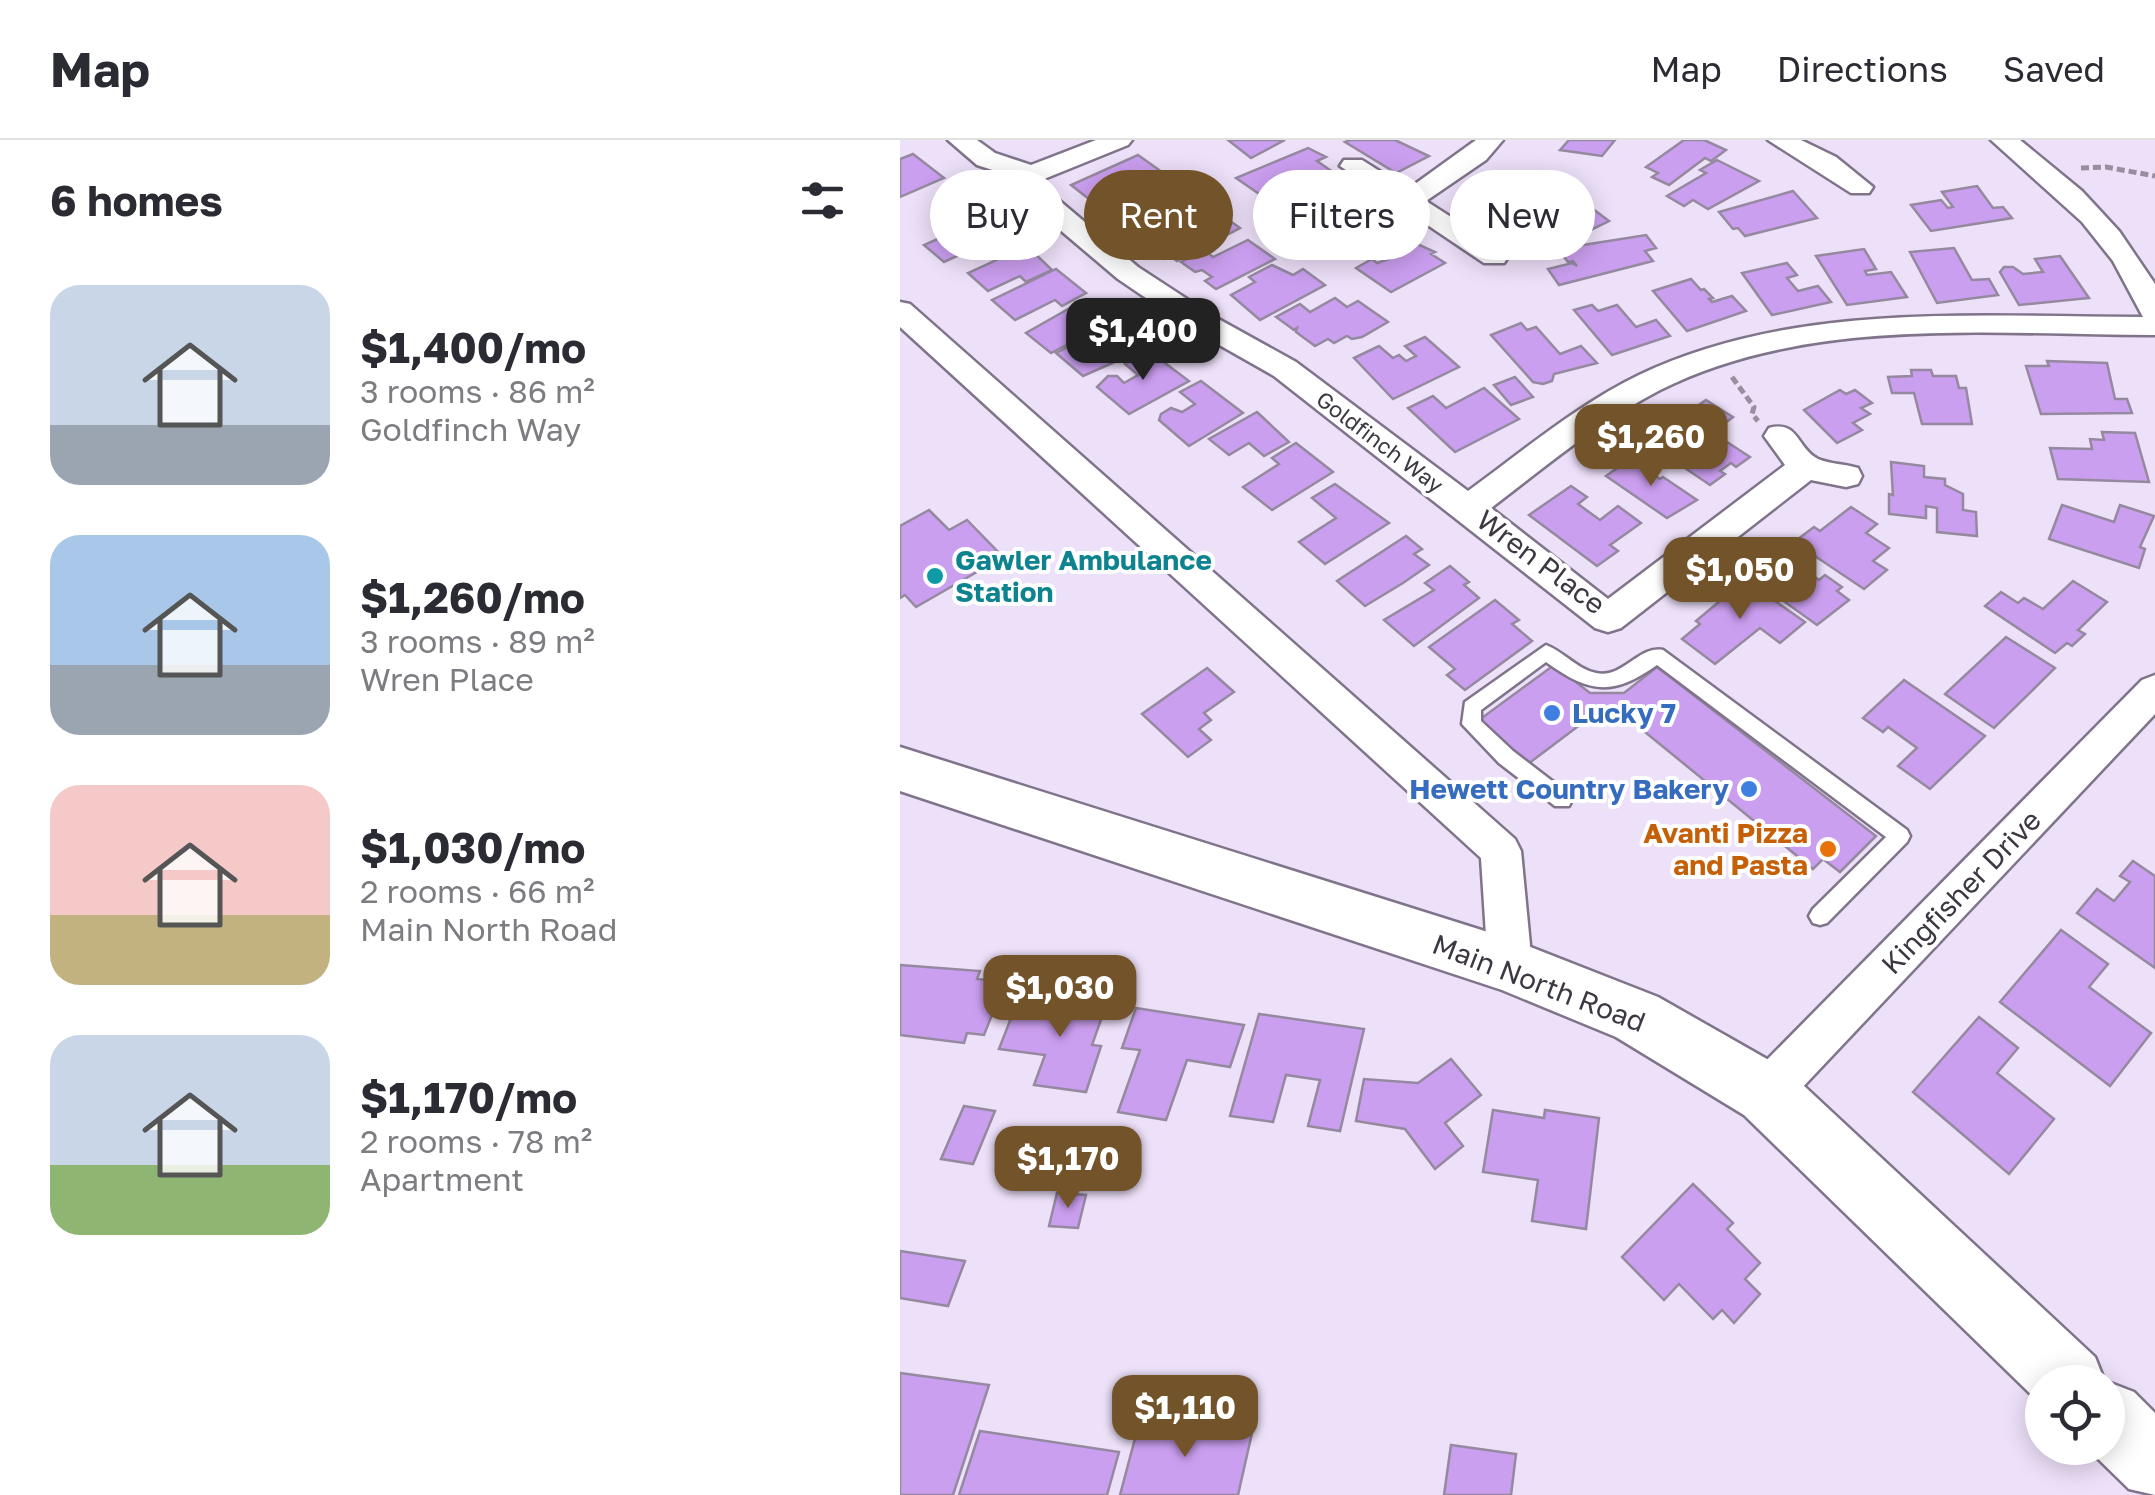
<!DOCTYPE html>
<html lang="en">
<head>
<meta charset="utf-8">
<style>
	body { margin:0; font-family:"Golos Text",sans-serif; background:#f7f7f7; color:#2b2b33; height:100vh; display:flex; flex-direction:column; font-size:38px; white-space:nowrap }
	* { box-sizing:border-box; margin:0 }
	p { font-size:32px; color:#7c7c81 }
	.icon { flex:none; width:55px; height:55px; fill:none; stroke:currentColor; stroke-width:2; stroke-linecap:round; stroke-linejoin:round }
	.map { position:relative; flex:1; overflow:hidden }
	.sheet { display:flex; flex-direction:column; background:#fff; width:900px }
	.sheet>* { flex:none }
	.guide { position:absolute; left:30px; top:30px; width:950px; height:90px; display:flex; gap:20px }
	.controls { position:absolute; left:1125px; top:1225px; display:grid; gap:20px }
	.controls a { display:grid; place-items:center; width:100px; height:100px; border-radius:50%; background:#fff; box-shadow:0 5px 25px #0003; font-size:50px }
	.price { position:absolute; translate:-50% -85px; padding:0 22px; border-radius:20px; background:#735329; color:#fff; font-size:32px; line-height:65px; filter:drop-shadow(0 2px 5px #0008) }
	.price::after { content:''; position:absolute; left:50%; top:60px; width:30px; height:22px; margin-left:-15px; background:inherit; clip-path:polygon(0 0,100% 0,50% 100%) }
	.price.selected { background:#222; color:#fff }
	ul { padding:0; list-style:none }
	li { display:flex; align-items:center; gap:30px; height:250px; padding:0 50px }
	li span { display:grid; place-items:center; flex:none; width:280px; height:200px; border-radius:30px; color:#555 }
	li>.icon { margin-inline-start:auto }
	span .icon { width:120px; height:120px; fill:#fffc; stroke-width:1 }
	li b { font-size:42px }
	h2 { display:flex; justify-content:space-between; align-items:center; height:120px; padding:0 50px; font-size:42px }
	.pill { padding:0 35px; border-radius:45px; background:#fff; box-shadow:0 5px 25px #0003; font-size:35px; line-height:90px }
	.pill.selected { background:#735329; color:#fff }
	header { display:flex; align-items:center; gap:60px; box-sizing:border-box; height:140px; padding:0 50px; background:#fff; border-bottom:2px solid #e1e1e2 }
	header strong { font-size:48px }
	nav { display:flex; gap:55px; margin-inline-start:auto; font-size:35px }
	main { display:flex; flex:1; min-height:0 }
	.map>svg:first-child { display:block }
</style>
</head>
<body>
<header>
<strong>Map</strong>
<nav><a>Map</a><a>Directions</a><a>Saved</a></nav>
</header>
<main>
<section class="sheet">
<h2>6 homes<svg class="icon" aria-label="filters" viewBox="0 0 24 24"><path d="M4 7h16M4 17h16"/><circle cx="9" cy="7" r="2"/><circle cx="15" cy="17" r="2"/></svg></h2>
<ul>
<li><span style="background:linear-gradient(#c9d6e8 70%,#9aa5b1 0)"><svg class="icon" aria-label="home" viewBox="0 0 24 24"><path d="M3 11l9-7 9 7M6 9v11h12V9"/></svg></span><div><b>$1,400/mo</b><p>3 rooms · 86 m²</p><p>Goldfinch Way</p></div></li>
<li><span style="background:linear-gradient(#a9c7e8 65%,#9aa5b1 0)"><svg class="icon" aria-label="home" viewBox="0 0 24 24"><path d="M3 11l9-7 9 7M6 9v11h12V9"/></svg></span><div><b>$1,260/mo</b><p>3 rooms · 89 m²</p><p>Wren Place</p></div></li>
<li><span style="background:linear-gradient(#f6c9c9 65%,#c2b280 0)"><svg class="icon" aria-label="home" viewBox="0 0 24 24"><path d="M3 11l9-7 9 7M6 9v11h12V9"/></svg></span><div><b>$1,030/mo</b><p>2 rooms · 66 m²</p><p>Main North Road</p></div></li>
<li><span style="background:linear-gradient(#c9d6e8 65%,#8fb573 0)"><svg class="icon" aria-label="home" viewBox="0 0 24 24"><path d="M3 11l9-7 9 7M6 9v11h12V9"/></svg></span><div><b>$1,170/mo</b><p>2 rooms · 78 m²</p><p>Apartment</p></div></li>
</ul>
</section>
<div class="map">
<svg width="1255" height="1355" viewBox="0 0 1255 1355">
	<rect width="100%" height="100%" fill="#ede0f9"/>
	<g fill="#cb9ff0" stroke="#94899f" stroke-width="2.5">
		<polygon points="328,0 385,0 351,18"/>
		<polygon points="450,0 495,0 529,16 496,33 445,2"/>
		<polygon points="669,0 715,0 702,16 660,10"/>
		<polygon points="784,0 804,0 826,10 811,21 805,18 769,45 752,37 758,33 746,27"/>
		<polygon points="408,8 426,17 417,21 430,30 368,60 336,38"/>
		<polygon points="13,14 44,38 0,57 0,19"/>
		<polygon points="238,15 269,37 203,70 171,45"/>
		<polygon points="817,20 859,41 808,69 793,60 784,66 767,56 806,33 800,30"/>
		<polygon points="415,39 439,48 434,51 446,58 394,85 384,78 378,81 358,67 378,57 386,60 382,58"/>
		<polygon points="281,44 304,60 241,94 209,78"/>
		<polygon points="1077,46 1093,68 1103,67 1112,78 1031,91 1011,65 1041,60 1048,68 1053,67 1042,52"/>
		<polygon points="893,51 917,78 845,96 838,88 833,89 819,72"/>
		<polygon points="689,66 709,81 646,112 639,106 633,108 621,96"/>
		<polygon points="311,67 340,88 277,121 270,116 264,119 249,108 256,104 245,96"/>
		<polygon points="82,79 113,109 90,119 80,111 72,115 68,111 44,122 24,105"/>
		<polygon points="746,95 756,108 745,111 753,121 659,145 648,129 672,123 677,126 673,121 668,122 658,109"/>
		<polygon points="348,100 375,119 316,149 305,141 312,137 302,130 295,132 281,122 305,110 313,117"/>
		<polygon points="515,103 535,112 531,114 545,123 491,152 456,128 472,119 477,123 489,119"/>
		<polygon points="127,106 152,130 126,142 120,136 88,151 68,133"/>
		<polygon points="1054,108 1072,140 1089,139 1098,155 1037,163 1010,112"/>
		<polygon points="964,109 976,129 965,131 967,135 991,132 1007,157 947,165 916,116"/>
		<polygon points="1160,116 1189,158 1119,165 1100,132 1104,127 1113,127 1123,134 1143,132 1135,119"/>
		<polygon points="887,123 897,135 887,138 898,151 918,146 931,162 872,175 842,133"/>
		<polygon points="372,125 393,135 403,129 425,145 360,180 331,155 355,142 349,137"/>
		<polygon points="156,129 186,153 162,166 155,160 115,180 92,160"/>
		<polygon points="791,139 801,150 804,149 813,158 809,159 812,162 832,156 846,171 787,191 753,151"/>
		<polygon points="435,158 447,167 458,161 488,182 462,197 452,199 447,196 434,203 428,199 415,206 396,192 397,188 394,190 376,177 400,164 410,172"/>
		<polygon points="186,159 216,179 151,213 126,193"/>
		<polygon points="692,165 698,171 717,165 736,187 756,180 770,196 712,215 674,170"/>
		<polygon points="219,181 237,191 228,196 249,207 183,236 156,213"/>
		<polygon points="621,183 627,190 636,187 660,214 681,206 697,223 654,234 652,241 643,244 633,242 591,195"/>
		<polygon points="525,197 559,227 493,259 454,218 479,206 493,218 499,215 506,221 516,216 505,206"/>
		<polygon points="249,211 289,241 229,274 197,247 208,236 217,236 224,243 238,235 225,224"/>
		<polygon points="1147,221 1207,223 1215,259 1227,259 1232,273 1141,274 1126,226 1149,226"/>
		<polygon points="1011,230 1031,230 1033,236 1056,236 1059,248 1066,248 1072,284 1022,284 1014,253 992,253 988,237 1012,236"/>
		<polygon points="615,237 633,257 611,265 594,245"/>
		<polygon points="301,241 343,273 289,306 259,280 261,274 271,268 282,272 295,264 280,252"/>
		<polygon points="584,248 619,279 555,312 508,268 533,256 546,268"/>
		<polygon points="940,250 946,254 955,250 972,263 961,268 970,274 953,283 962,290 937,303 904,270"/>
		<polygon points="806,260 833,277 817,289 790,271"/>
		<polygon points="357,272 389,302 364,316 349,303 329,315 309,299"/>
		<polygon points="783,287 817,309 827,302 850,317 836,327 831,323 820,331 825,334 810,345 754,307"/>
		<polygon points="1202,292 1235,293 1249,342 1158,339 1150,308 1192,309 1190,299 1204,300"/>
		<polygon points="396,303 433,332 372,370 343,347 379,324 372,318"/>
		<polygon points="730,319 760,339 763,337 797,360 767,378 706,336"/>
		<polygon points="991,322 1024,326 1024,337 1045,339 1045,345 1063,354 1063,370 1076,372 1077,396 1037,392 1037,368 1026,366 1026,378 989,374 989,354 993,355"/>
		<polygon points="435,344 489,383 425,424 399,402 436,378 412,358"/>
		<polygon points="671,346 687,357 678,364 700,380 718,366 741,383 710,405 718,411 697,426 629,375"/>
		<polygon points="1162,365 1214,382 1220,365 1254,376 1240,407 1245,409 1239,428 1149,399"/>
		<polygon points="951,367 977,384 966,393 989,408 973,421 987,430 964,449 894,402 914,387 920,391"/>
		<polygon points="29,370 49,390 67,380 103,417 16,467 5,455 0,458 0,386"/>
		<polygon points="506,396 522,409 514,414 529,425 503,443 465,466 437,441"/>
		<polygon points="887,410 913,428 908,432 919,440 925,435 942,447 937,451 949,460 917,485 850,437"/>
		<polygon points="550,426 569,442 564,445 579,458 514,506 484,480 534,450 525,443"/>
		<polygon points="845,440 905,482 880,503 860,488 815,524 782,499 800,484 796,481"/>
		<polygon points="1173,441 1207,462 1178,490 1185,494 1172,506 1167,503 1155,513 1085,466 1101,452 1118,463 1124,458 1143,469"/>
		<polygon points="595,460 619,480 612,484 632,501 565,550 547,535 555,529 529,507"/>
		<polygon points="1106,497 1155,528 1094,588 1045,554"/>
		<polygon points="654,525 690,553 724,553 757,527 976,696 940,732 923,719 913,729 718,570 697,572 628,624 579,580"/>
		<polygon points="307,528 334,552 304,573 311,580 299,589 311,600 288,617 242,574"/>
		<polygon points="1004,540 1085,596 1030,649 998,626 1017,608 988,587 983,592 963,578"/>
		<polygon points="1233,721 1255,736 1255,828 1177,773 1197,749 1214,761 1230,742 1220,736"/>
		<polygon points="1161,790 1208,824 1189,847 1251,893 1210,946 1100,862"/>
		<polygon points="0,825 80,831 77,839 105,842 84,895 67,893 64,903 0,895"/>
		<polygon points="172,852 209,857 192,905 201,906 186,952 134,945 145,915 99,909 116,865 165,872"/>
		<polygon points="236,868 344,885 330,927 287,920 266,980 218,972 240,910 222,908"/>
		<polygon points="359,874 464,889 440,991 408,986 420,940 386,935 373,982 330,976"/>
		<polygon points="1079,877 1118,908 1097,933 1154,979 1109,1034 1013,952"/>
		<polygon points="551,919 581,955 545,983 563,1006 535,1029 505,989 456,981 464,939 518,943"/>
		<polygon points="64,966 95,971 73,1024 41,1019"/>
		<polygon points="593,970 644,978 645,970 699,978 686,1089 632,1081 638,1040 583,1032"/>
		<polygon points="793,1044 833,1083 827,1089 860,1123 845,1139 860,1154 834,1183 822,1170 813,1179 779,1144 764,1160 722,1117"/>
		<polygon points="157,1053 186,1055 178,1088 149,1086"/>
		<polygon points="0,1111 65,1121 48,1166 0,1158"/>
		<polygon points="0,1233 89,1245 53,1355 0,1355"/>
		<polygon points="241,1276 352,1293 338,1355 220,1355"/>
		<polygon points="80,1291 219,1312 207,1355 59,1355"/>
		<polygon points="551,1305 616,1314 611,1355 544,1355"/>
	</g>
	<g fill="none" stroke-linecap="round" stroke-linejoin="round">
		<defs>
			<path id="service" d="M646,505C664,512 677,529 696,533C723,539 739,505 763,510L1007,690L1010,696L1007,702L927,783L920,785L913,783L909,776L913,769L986,697L757,525C712,557 689,553 646,522L581,570V581L613,611L669,654L672,660L669,666H655L599,623L562,584L565,562Z"/>
			<g id="minor">
				<path d="M48,0H77L95,13L131,25L196,0H232L228,5L144,39L142,46L238,127L313,176L396,222L568,351C623,311 677,265 739,235C894,161 1076,177 1243,177L1213,121L1182,82L1091,0H1120L1182,51L1219,91L1255,144V195C1093,195 909,175 760,250C698,282 645,327 591,368L708,459L885,325L864,296L869,288C899,280 897,309 918,319C930,324 945,324 958,328L962,336L958,344L946,347L911,340L721,488L708,492L695,488L374,236L293,190L218,139L120,56L115,45L117,38L77,25Z"/>
				<polygon points="576,0 603,0 586,20 526,61 604,111 608,117 604,123 584,123 440,26 444,20 462,20 508,49"/>
				<polygon points="868,0 901,0 936,17 973,47 969,53 951,53"/>
				<polygon points="0,162 10,164 615,699 621,711 632,826 625,840 610,846 595,840 588,826 581,718 0,187"/>
				<polygon points="1255,535 1255,574 882,969 866,975 850,969 843,953 850,937 1242,540"/>
			</g>
			<g id="primary">
				<polygon points="0,607 610,799 758,857 888,931 1195,1217 1205,1242 1142,1242 1142,1265 844,975 716,897 602,850 0,651"/>
				<polygon points="1208,1242 1234,1252 1255,1273 1255,1355 1229,1349 1187,1308 1208,1308"/>
			</g>
		</defs>
		<use href="#service" stroke="#80748a" stroke-width="5"/>
		<use href="#minor" stroke="#80748a" stroke-width="5"/>
		<use href="#primary" stroke="#80748a" stroke-width="5"/>
		<g stroke="#988ea0" stroke-width="5" stroke-dasharray="8 4" stroke-linecap="butt">
			<polyline points="1181,28 1206,27 1255,36"/>
			<polyline points="832,237 854,267 852,274 858,281"/>
		</g>
		<use href="#service" fill="#fff" fill-rule="evenodd"/>
		<use href="#minor" fill="#fff" fill-rule="evenodd"/>
		<use href="#primary" fill="#fff" fill-rule="evenodd"/>
	</g>
	<circle fill="#0f9aa8" stroke="#fff" stroke-width="4" cx="35" cy="436" r="10"/>
	<g fill="#3f7fe0" stroke="#fff" stroke-width="4">
		<circle cx="652" cy="573" r="10"/>
		<circle cx="849" cy="649" r="10"/>
	</g>
	<circle fill="#e8710a" stroke="#fff" stroke-width="4" cx="928" cy="709" r="10"/>
	<g text-anchor="middle" stroke-width="8" stroke-linejoin="round" paint-order="stroke">
		<g font-size="22" fill="#3c3741" stroke="#fff">
			<text transform="translate(480 302) rotate(37)" y="8">Goldfinch Way</text>
		</g>
		<g font-size="28" font-weight="bold" fill="#0d838f" stroke="#fff" text-anchor="start">
			<text x="55" y="430">Gawler Ambulance<tspan x="55" dy="32">Station</tspan></text>
		</g>
		<g font-size="28" fill="#3c3741" stroke="#fff">
			<text transform="translate(641 422) rotate(37)" y="10">Wren Place</text>
			<text transform="translate(1061 752) rotate(-46)" y="10">Kingfisher Drive</text>
			<text transform="translate(639 843) rotate(21)" y="10">Main North Road</text>
		</g>
		<g font-size="28" font-weight="bold" fill="#366cbe" stroke="#fff" text-anchor="start">
			<text x="672" y="583">Lucky 7</text>
			<text x="829" y="659" text-anchor="end">Hewett Country Bakery</text>
		</g>
		<g font-size="28" font-weight="bold" fill="#c56008" stroke="#fff" text-anchor="end">
			<text x="908" y="703">Avanti Pizza<tspan x="908" dy="32">and Pasta</tspan></text>
		</g>
	</g>
</svg>
<div class="controls">
<a><svg class="icon" aria-label="locate" viewBox="0 0 24 24"><circle cx="12" cy="12" r="6"/><path d="M12 2v4M12 18v4M2 12h4M18 12h4"/></svg></a>
</div>
<b class="price selected" style="left:243px;top:243px">$1,400</b>
<b class="price" style="left:751px;top:349px">$1,260</b>
<b class="price" style="left:840px;top:482px">$1,050</b>
<b class="price" style="left:160px;top:900px">$1,030</b>
<b class="price" style="left:168px;top:1071px">$1,170</b>
<b class="price" style="left:285px;top:1320px">$1,110</b>
<div class="guide">
<a class="pill">Buy</a>
<a class="pill selected">Rent</a>
<a class="pill">Filters</a>
<a class="pill">New</a>
</div>
</div>
</main>
</body>
</html>
